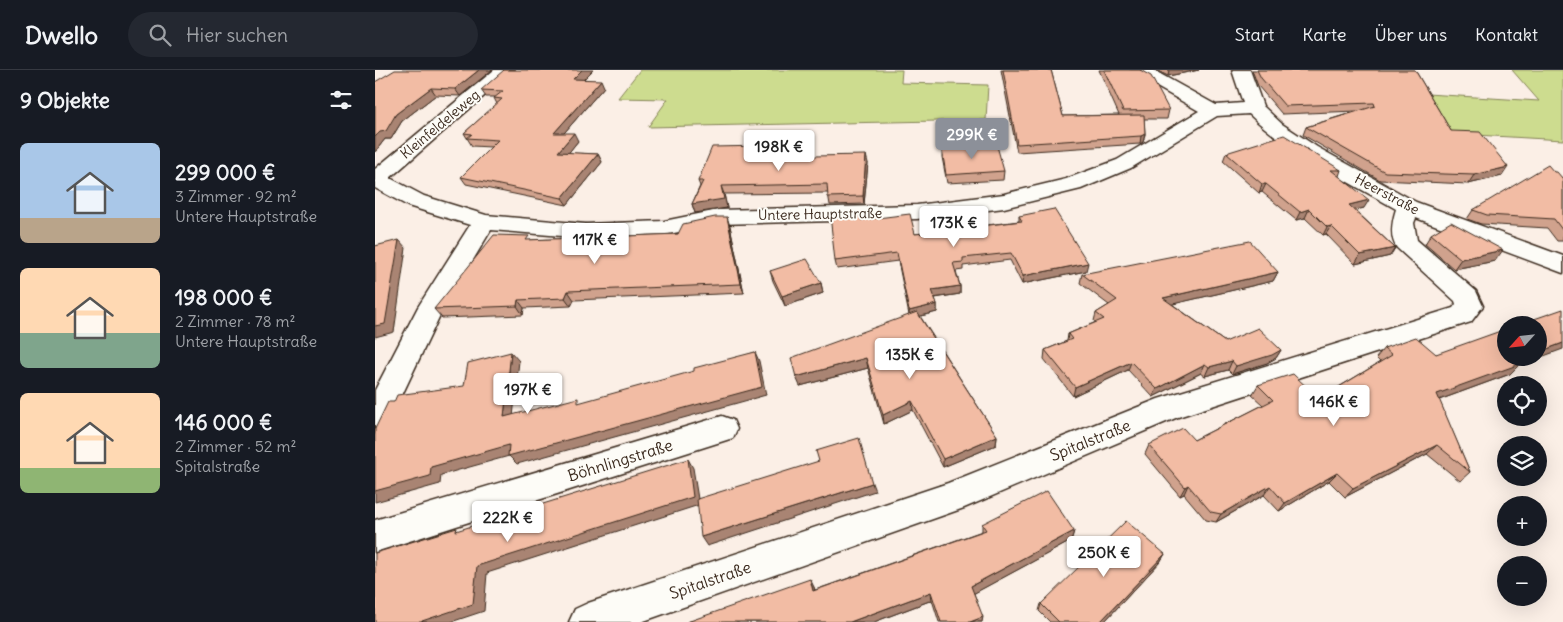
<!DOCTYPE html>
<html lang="de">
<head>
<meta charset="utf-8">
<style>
	body { margin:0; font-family:Delius,sans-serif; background:#242831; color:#f1f3f6; height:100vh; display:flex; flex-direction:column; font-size:19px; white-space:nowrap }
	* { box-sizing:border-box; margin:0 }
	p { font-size:16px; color:#9ea1a6 }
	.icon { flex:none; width:28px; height:28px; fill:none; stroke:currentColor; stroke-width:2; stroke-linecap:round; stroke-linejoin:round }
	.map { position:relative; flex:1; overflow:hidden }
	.drawer { display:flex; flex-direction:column; background:#171b24; width:375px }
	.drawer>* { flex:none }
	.needle { width:32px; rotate:243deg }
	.tools { position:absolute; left:1122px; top:246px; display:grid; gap:10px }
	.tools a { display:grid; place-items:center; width:50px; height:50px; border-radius:50%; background:#171b24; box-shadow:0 5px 20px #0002; font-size:25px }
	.price { position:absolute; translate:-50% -42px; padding:0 11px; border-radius:5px; background:#fff; color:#222; font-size:16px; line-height:32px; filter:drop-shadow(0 1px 2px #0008) }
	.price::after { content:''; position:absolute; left:50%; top:30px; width:15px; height:11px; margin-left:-8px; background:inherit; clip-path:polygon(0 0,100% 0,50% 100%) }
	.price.on { background:#8c9099; color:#fff }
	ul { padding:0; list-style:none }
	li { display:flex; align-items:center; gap:15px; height:125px; padding:0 20px }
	li span { display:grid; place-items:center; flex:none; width:140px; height:100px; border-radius:8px; color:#555 }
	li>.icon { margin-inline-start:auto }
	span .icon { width:60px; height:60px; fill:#fffc; stroke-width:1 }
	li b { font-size:21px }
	h2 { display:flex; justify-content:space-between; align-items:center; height:60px; padding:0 20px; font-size:21px }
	header { display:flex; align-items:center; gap:30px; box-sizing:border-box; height:70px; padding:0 25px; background:#171b24; border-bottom:1px solid #363941 }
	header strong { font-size:24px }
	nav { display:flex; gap:28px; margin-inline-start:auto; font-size:18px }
	.search { width:350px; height:45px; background:#242831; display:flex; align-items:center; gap:12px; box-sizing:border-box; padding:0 18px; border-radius:28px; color:#9ea1a6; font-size:19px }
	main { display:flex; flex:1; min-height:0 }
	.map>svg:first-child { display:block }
</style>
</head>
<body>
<header>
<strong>Dwello</strong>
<div class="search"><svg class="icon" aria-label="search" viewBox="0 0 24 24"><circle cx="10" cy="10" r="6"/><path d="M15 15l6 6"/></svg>Hier suchen</div>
<nav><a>Start</a><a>Karte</a><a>Über uns</a><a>Kontakt</a></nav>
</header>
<main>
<section class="drawer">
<h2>9 Objekte<svg class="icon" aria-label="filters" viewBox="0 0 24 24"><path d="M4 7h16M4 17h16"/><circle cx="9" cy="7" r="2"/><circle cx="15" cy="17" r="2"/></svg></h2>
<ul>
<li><span style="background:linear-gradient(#a9c7e8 75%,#b9a48a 0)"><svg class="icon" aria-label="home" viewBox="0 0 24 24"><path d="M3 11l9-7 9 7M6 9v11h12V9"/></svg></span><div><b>299 000 €</b><p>3 Zimmer · 92 m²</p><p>Untere Hauptstraße</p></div></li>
<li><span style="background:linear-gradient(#ffd9b3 65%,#7fa58c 0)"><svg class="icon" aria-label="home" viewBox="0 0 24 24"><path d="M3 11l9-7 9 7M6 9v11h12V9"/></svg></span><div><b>198 000 €</b><p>2 Zimmer · 78 m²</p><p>Untere Hauptstraße</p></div></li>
<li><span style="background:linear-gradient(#ffd9b3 75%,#8fb573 0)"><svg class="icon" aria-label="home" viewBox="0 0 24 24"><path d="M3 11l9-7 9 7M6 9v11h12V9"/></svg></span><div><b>146 000 €</b><p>2 Zimmer · 52 m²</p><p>Spitalstraße</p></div></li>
</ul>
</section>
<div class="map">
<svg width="1188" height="552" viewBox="0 0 1188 552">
	<rect width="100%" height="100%" fill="#fbefe6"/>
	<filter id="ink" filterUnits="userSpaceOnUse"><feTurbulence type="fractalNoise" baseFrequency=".02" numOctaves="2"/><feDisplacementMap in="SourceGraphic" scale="10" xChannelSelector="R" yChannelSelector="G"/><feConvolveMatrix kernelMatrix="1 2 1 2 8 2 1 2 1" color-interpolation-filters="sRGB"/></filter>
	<g filter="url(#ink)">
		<g fill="#cddc8f" stroke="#848356">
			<polygon points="265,0 527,0 526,13 613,15 611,50 273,57 293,29 243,28"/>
			<polygon points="1137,0 1188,0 1188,70 1030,61 1004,21 1164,31"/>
		</g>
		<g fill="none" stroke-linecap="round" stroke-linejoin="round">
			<defs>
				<g id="street">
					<path d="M119,0H139L15,108L49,126L111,145L211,154L289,151L343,140L542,135L629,124L691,109L742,90L824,41L759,4L756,0H778L841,35L868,33L857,0H875L888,36L907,54L942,77L1041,132L1188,186V203L1041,148L1039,153L1042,170L1101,221L1108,236L1096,252L803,347L589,438L266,552H194L200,539L213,533L573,413L783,329L1078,238L1081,234L1080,231L1022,178C1014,167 1017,152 1021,139C971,110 916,84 874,44L842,46L756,98L706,119L629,138L542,149L343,154L289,165L211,168L116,160L65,245L11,359L0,363V320L43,237L95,155L33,136L0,118V99Z"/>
					<polygon points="347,346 358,350 362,359 358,368 0,482 0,450"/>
				</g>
			</defs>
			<use href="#street" stroke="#3b2a1e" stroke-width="3"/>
			<use href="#street" fill="#fdfcf7" fill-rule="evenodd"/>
		</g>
		<g fill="#d0a28d" stroke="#3b2a1e">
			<polygon points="117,0 85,26 61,25 27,51 16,69 10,69 0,82 0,12"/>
			<polygon points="626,0 676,0 688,46 744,45 724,0 765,0 794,40 792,49 769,49 770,64 768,72 765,74 642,82"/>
			<polygon points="781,0 824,0 793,6"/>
			<polygon points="877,0 1040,0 1076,61 1127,106 1093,114 1005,110 928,65 931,57 982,41 907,44 883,16"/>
			<polygon points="208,10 229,17 189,63 203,71 193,83 223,84 227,92 192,135 91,114 86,107 116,77 97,76 89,63 122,34 119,28 120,27 111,27 106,20"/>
			<polygon points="567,79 629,101 628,110 572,113 567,87"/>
			<polygon points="851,83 966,100 964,106 989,138 980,140 1020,178 1015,186 980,194 951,164 948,165 930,148 921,150 887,122 884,123 848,91"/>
			<polygon points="392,85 392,87 493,93 489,134 455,135 453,123 349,124 352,138 320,143 317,134 325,116 323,111"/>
			<polygon points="1179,102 1188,109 1188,171 1182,171 1172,158 1106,154 1092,149 1098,140"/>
			<polygon points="486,144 487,150 540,164 644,151 644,146 711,201 647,214 635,190 588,196 588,200 581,201 585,216 585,224 560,228 562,234 562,242 545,246 622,366 621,375 568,397 538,340 509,354 493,298 425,316 534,245 523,191 462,199 460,191"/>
			<polygon points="355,156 369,223 199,230 196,236 149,238 148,245 67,248 59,239 156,170 303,164"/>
			<polygon points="1056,164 1120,191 1079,199 1050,174"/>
			<polygon points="395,201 446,213 448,223 410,236 398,211"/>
			<polygon points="903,202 898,211 797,234 850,272 906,280 901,288 892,293 857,304 853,300 830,306 826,303 778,327 753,300 698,326 669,289 670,280 692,271 693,264 721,252 719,251 721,243 734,235 705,213 707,204"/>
			<polygon points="1009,278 1061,284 1144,295 1135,304 1064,330 1095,402 1085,411 1052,384 970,427 954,411 904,441 889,425 841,452 831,450 809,424 805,426 770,384 774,375 819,370 888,335 877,325 883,315 944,329 1005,292 1001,288"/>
			<polygon points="607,454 699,461 696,471 599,523 607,552 564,552 557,530 499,552 312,552 439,517 440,520 607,461"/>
			<polygon points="790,484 785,492 729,552 675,552 664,541 666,534"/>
		</g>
		<g fill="#a98473" stroke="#3b2a1e">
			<polygon points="104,0 117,0 85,26 80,19"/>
			<polygon points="207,0 218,0 201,17 198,9"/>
			<polygon points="794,0 824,0 793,6"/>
			<polygon points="226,10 229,17 183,70 179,63"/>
			<polygon points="56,18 61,25 27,51 16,69 10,69 0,82 0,67 5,62 21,44"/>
			<polygon points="199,63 203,71 188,90 183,82"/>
			<polygon points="770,64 768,72 765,74 766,66"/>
			<polygon points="390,76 392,85 389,95 387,87"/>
			<polygon points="223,84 227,92 192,135 187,128"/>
			<polygon points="491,85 493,93 489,134 488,126"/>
			<polygon points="1133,97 1127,106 1093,114 1099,105"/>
			<polygon points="887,114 891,114 887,122 884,123"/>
			<polygon points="346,116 349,124 352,138 320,143 317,134"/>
			<polygon points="994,130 989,138 969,143 974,135"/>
			<polygon points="934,139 930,148 921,150 925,142"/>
			<polygon points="352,147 355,156 369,223 366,214"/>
			<polygon points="956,156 951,164 948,165 952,157"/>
			<polygon points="24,170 31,178 19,262 0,267 0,256"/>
			<polygon points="1020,178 1015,186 980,194 985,185"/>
			<polygon points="1128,180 1120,191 1079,199 1086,189"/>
			<polygon points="713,193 711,201 647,214 648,206"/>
			<polygon points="903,202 898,211 785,237 788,228"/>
			<polygon points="446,213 448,223 410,236 407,226"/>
			<polygon points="585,216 585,224 558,228 557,220"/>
			<polygon points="193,221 199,230 196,236 190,228"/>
			<polygon points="143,230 149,238 148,245 142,236"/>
			<polygon points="562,234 562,242 534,249 534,241"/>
			<polygon points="1188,273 1188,279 1144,295 1135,304 1053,334 1062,324 1148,288 1164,288 1164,282"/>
			<polygon points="906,280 901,288 892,293 857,304 861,296"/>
			<polygon points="136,282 144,291 137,356 129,347"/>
			<polygon points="380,282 384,291 391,325 142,394 134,386 66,405 65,414 0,432 0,421 56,397"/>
			<polygon points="491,288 493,298 425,316 421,307"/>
			<polygon points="857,291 853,300 830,306 834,297"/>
			<polygon points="756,292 753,300 698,326 700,317"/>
			<polygon points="830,294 826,303 778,327 782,319"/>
			<polygon points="537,331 538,340 509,354 508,345"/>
			<polygon points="622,366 621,375 568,397 568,389"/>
			<polygon points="1062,375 1052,384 970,427 978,418"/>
			<polygon points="313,389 318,398 324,435 112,503 109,541 76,552 47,552 102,496"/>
			<polygon points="962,403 954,411 904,441 910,433"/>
			<polygon points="497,413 500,421 332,476 326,467"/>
			<polygon points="813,415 809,424 805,426 810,417"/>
			<polygon points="895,416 889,425 841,452 846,444"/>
			<polygon points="699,461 696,471 596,525 596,516"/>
			<polygon points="790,484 785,492 729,552 725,552"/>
			<polygon points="435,509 439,517 442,530 438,521"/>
			<polygon points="556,522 557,530 499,552 475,552"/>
			<polygon points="608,547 607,552 595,552"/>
		</g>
		<g fill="#f2bca4" stroke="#3b2a1e">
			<polygon points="20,0 104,0 80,19 56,18 21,44 11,61 5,62 0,67 0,12"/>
			<polygon points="129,0 207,0 198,9 226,10 179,63 199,63 183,82 223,84 187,128 86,107 123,70 92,68 97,64 89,63 127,29 119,28 128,21 106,20"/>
			<polygon points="628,0 676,0 688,46 769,45 770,64 766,66 642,74"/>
			<polygon points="729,0 765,0 776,6 794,40 748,41"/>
			<polygon points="882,0 1040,0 1076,61 1105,62 1133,97 1099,105 1010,102 931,57 1000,36 999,33 910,36 886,8"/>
			<polygon points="909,65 966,100 956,100 994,130 974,135 1020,178 985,185 956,156 952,157 934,139 925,142 891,114 887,114 851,83"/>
			<polygon points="390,76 387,87 491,85 488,126 453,127 452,114 346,116 349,129 317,134 328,111 323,111 337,77"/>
			<polygon points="622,76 629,101 571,105 567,79"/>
			<polygon points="1173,95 1179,102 1182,102 1188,109 1188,161 1179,149 1112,145 1098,140"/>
			<polygon points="679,139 713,193 648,206 636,183 588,188 588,192 578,193 585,216 557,220 562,234 534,241 522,183 460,191 455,145 486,144 486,150 535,144 540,164 647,151 644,146"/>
			<polygon points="340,147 352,147 366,214 193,221 190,228 143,230 142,236 59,239 119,165 154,166 151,170 303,164 308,154"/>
			<polygon points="1076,152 1128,180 1086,189 1056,164"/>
			<polygon points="24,170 10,254 0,256 0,176"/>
			<polygon points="875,171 903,202 788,228 850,272 883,258 906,280 897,285 861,296 857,291 834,297 830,294 782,319 756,292 700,317 670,280 697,269 693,264 729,249 721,243 742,230 707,204"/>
			<polygon points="432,189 446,213 407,226 395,201"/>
			<polygon points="1188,239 1188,273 1164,282 1164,255 1142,255"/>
			<polygon points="542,242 622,366 568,389 537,331 508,345 491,288 421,307 416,288"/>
			<polygon points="1131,259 1131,288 1148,288 1141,290 1145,294 1062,324 1095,402 1062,375 978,418 962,403 910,433 895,416 846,444 836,442 813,415 810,417 774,375 808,358 819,370 898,330 883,315 918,304 944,329 1017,285 1009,278 1041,267 1061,284"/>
			<polygon points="136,282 129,347 203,328 203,333 319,301 319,298 380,282 387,317 133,386 134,375 56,397 55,406 0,421 0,359 13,332 19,332 22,325 89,316 93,293"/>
			<polygon points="484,368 497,413 326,467 322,429 444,391 441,381"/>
			<polygon points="313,389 318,427 102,496 98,534 47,551 47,552 0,552 0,483 82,458 81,461"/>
			<polygon points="672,421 699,461 596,516 608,547 595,552 566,552 556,522 475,552 312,552 435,509 438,521 611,460 607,454"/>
			<polygon points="751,451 790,484 725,552 684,552 666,534"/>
		</g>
	</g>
	<g text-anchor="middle" stroke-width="4" stroke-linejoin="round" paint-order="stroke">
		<g font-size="14" fill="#3b2a1e" stroke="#fdfcf7">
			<text transform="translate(65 54) rotate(-40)" y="5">Kleinfeldeleweg</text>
			<text transform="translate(1012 124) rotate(28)" y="5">Heerstraße</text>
			<text transform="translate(445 144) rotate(-1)" y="5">Untere Hauptstraße</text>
		</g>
		<g font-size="16" fill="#3b2a1e" stroke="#fdfcf7">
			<text transform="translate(715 370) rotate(-22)" y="6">Spitalstraße</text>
			<text transform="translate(245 390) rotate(-17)" y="6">Böhnlingstraße</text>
			<text transform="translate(335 510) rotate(-19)" y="6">Spitalstraße</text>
		</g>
	</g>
</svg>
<div class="tools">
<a><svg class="needle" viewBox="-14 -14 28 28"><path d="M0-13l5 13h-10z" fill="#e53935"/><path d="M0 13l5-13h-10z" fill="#9ea1a6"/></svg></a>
<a><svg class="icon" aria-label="locate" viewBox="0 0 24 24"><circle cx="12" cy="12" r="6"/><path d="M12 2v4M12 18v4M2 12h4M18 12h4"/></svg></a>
<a><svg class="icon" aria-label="layers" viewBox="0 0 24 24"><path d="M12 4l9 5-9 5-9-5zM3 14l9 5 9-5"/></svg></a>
<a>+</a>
<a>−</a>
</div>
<b class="price on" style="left:597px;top:90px">299K €</b>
<b class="price" style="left:404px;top:102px">198K €</b>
<b class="price" style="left:579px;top:178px">173K €</b>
<b class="price" style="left:220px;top:195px">117K €</b>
<b class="price" style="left:535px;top:310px">135K €</b>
<b class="price" style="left:153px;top:345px">197K €</b>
<b class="price" style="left:959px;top:357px">146K €</b>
<b class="price" style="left:133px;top:473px">222K €</b>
<b class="price" style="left:729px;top:508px">250K €</b>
</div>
</main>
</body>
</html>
